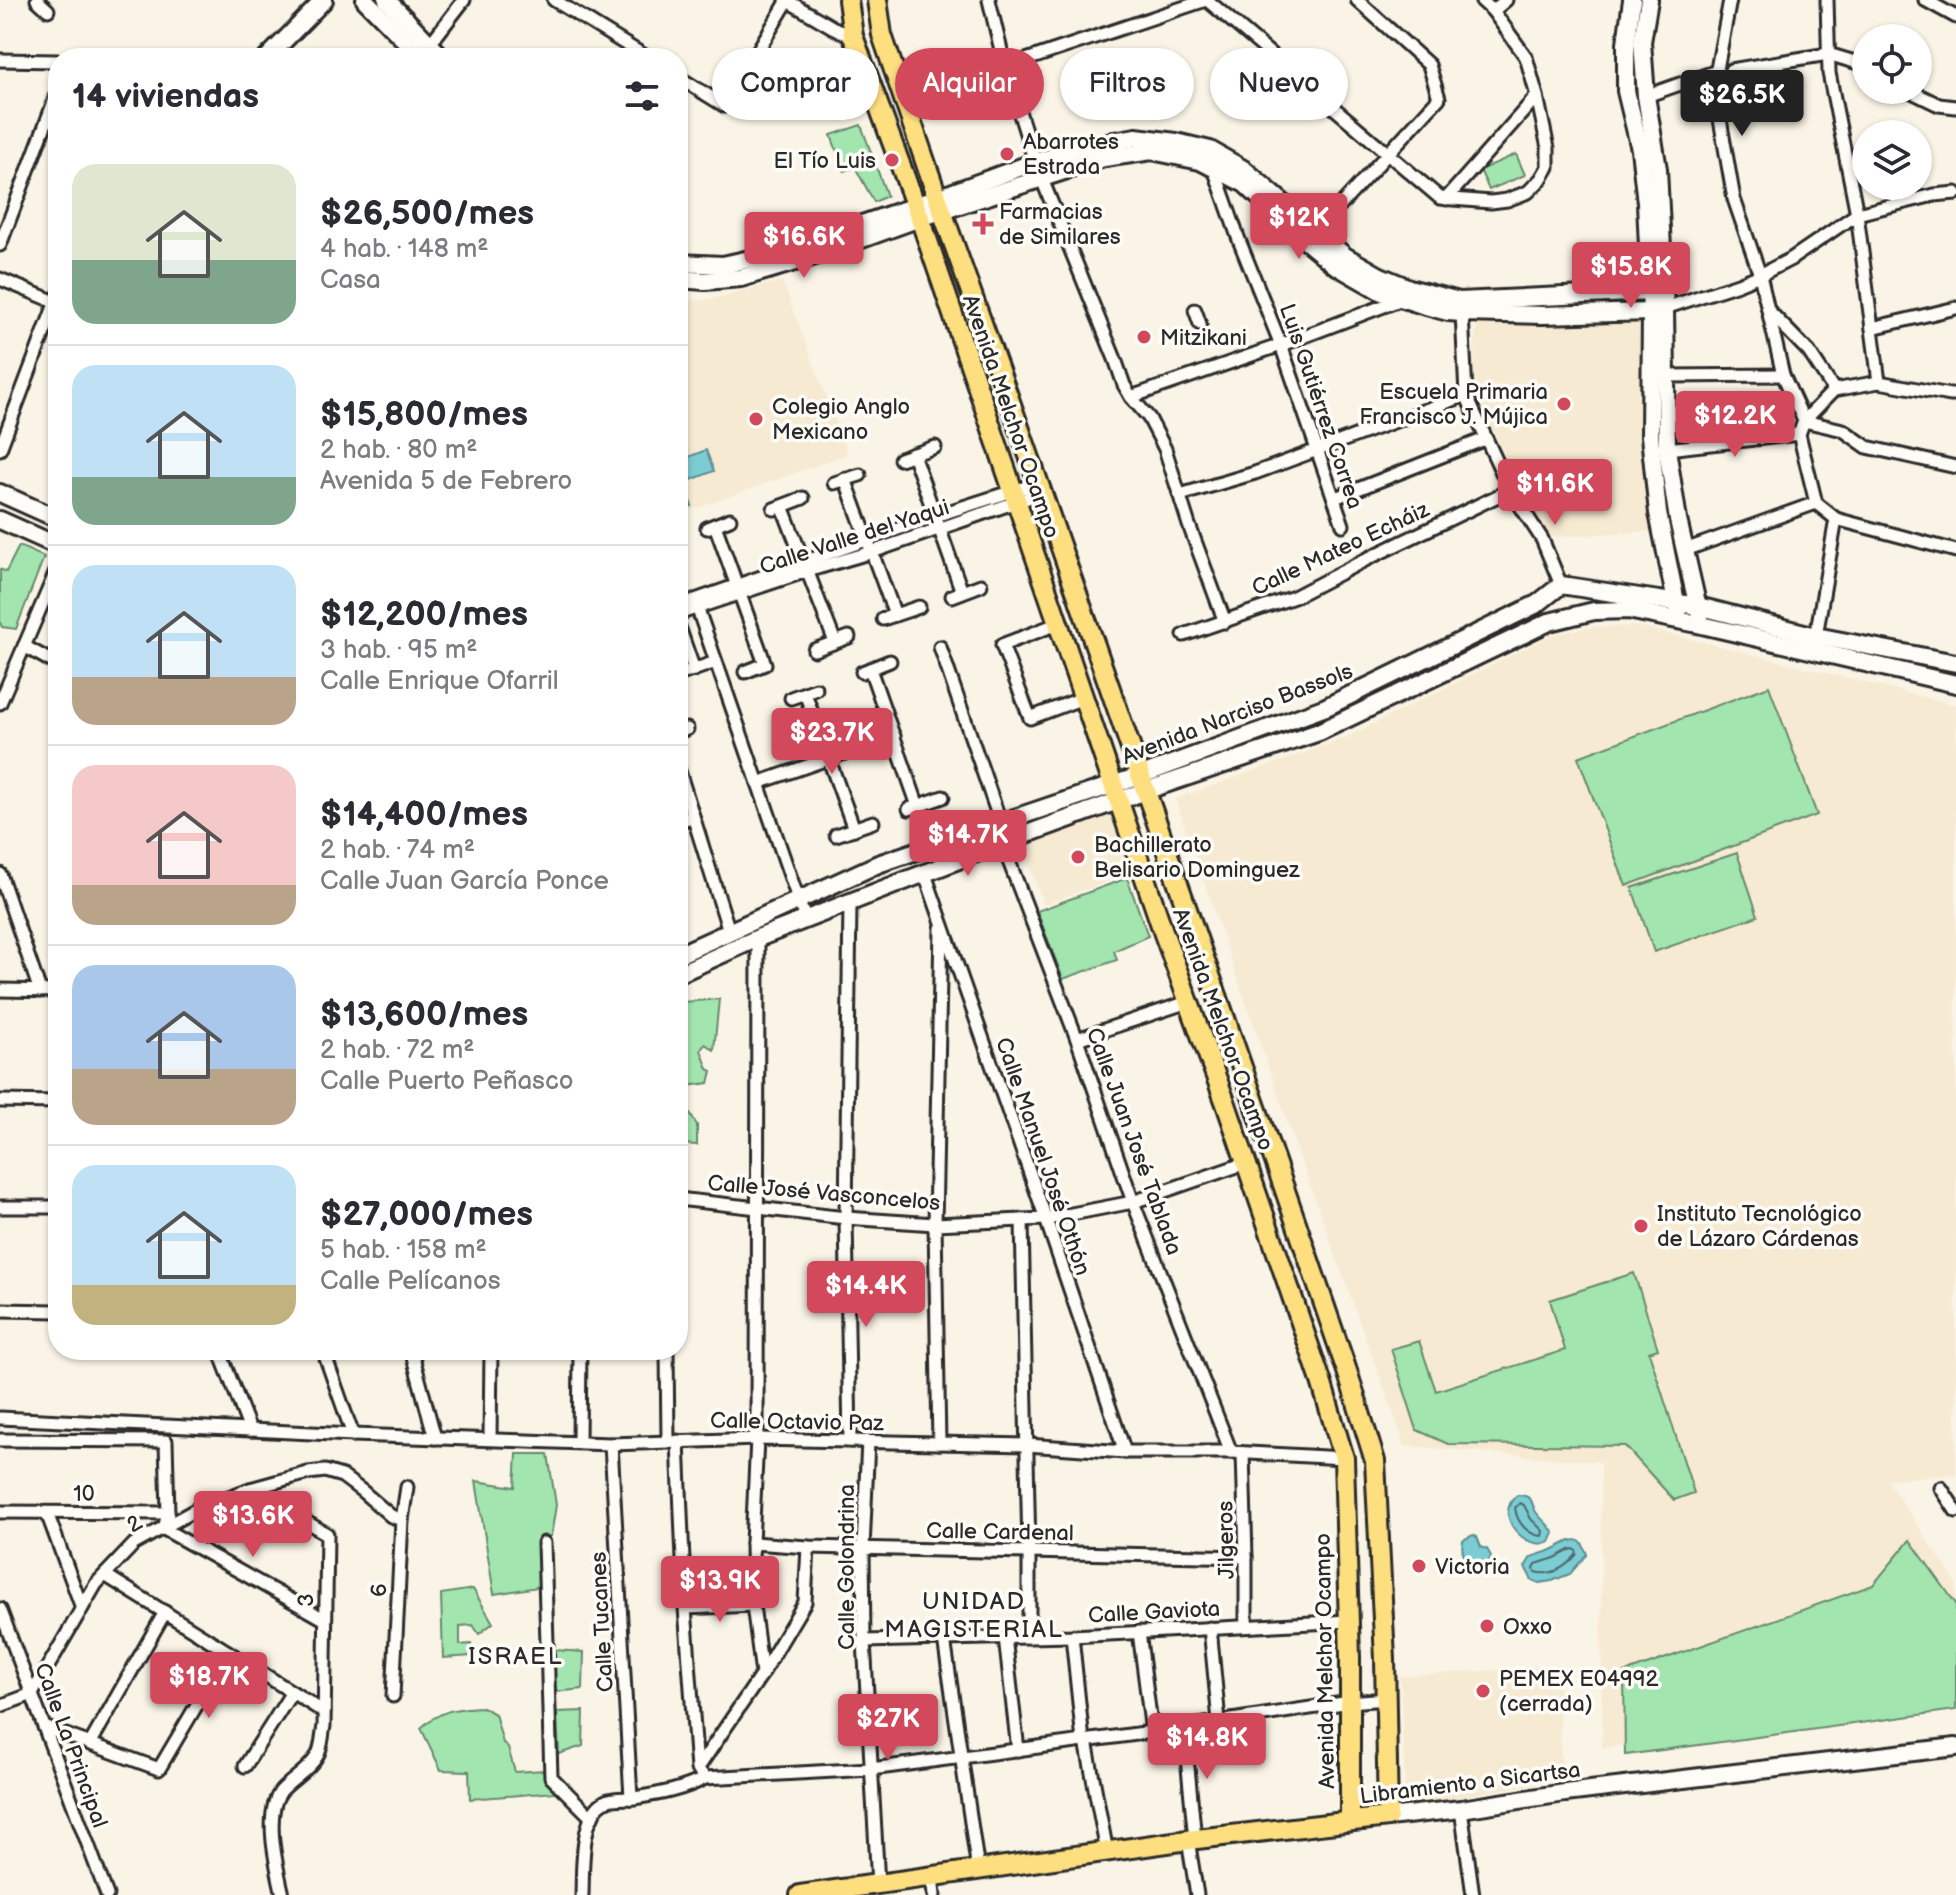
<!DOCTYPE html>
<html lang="es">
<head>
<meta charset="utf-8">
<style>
	body { margin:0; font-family:"Balsamiq Sans",sans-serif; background:#f2f2f3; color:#2b2b33; height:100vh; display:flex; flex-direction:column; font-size:30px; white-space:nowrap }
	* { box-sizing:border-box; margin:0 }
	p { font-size:26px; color:#7c7c81 }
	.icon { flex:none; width:44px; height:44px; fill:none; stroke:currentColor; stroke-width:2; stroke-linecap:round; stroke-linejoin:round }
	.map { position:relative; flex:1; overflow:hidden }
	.drawer { position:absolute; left:48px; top:48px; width:640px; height:1312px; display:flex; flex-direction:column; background:#fff; border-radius:32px; box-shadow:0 2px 6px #0004 }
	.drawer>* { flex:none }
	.banner { position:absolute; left:712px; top:48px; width:760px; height:72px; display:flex; gap:16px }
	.tools { position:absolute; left:1852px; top:24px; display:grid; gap:16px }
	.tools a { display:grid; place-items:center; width:80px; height:80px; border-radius:50%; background:#fff; box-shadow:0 2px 6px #0004; font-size:40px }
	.price { position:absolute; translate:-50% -68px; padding:0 18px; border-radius:8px; background:#d1495b; color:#fff; font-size:26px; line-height:52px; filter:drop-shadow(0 2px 4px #0008) }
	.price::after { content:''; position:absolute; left:50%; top:48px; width:24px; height:18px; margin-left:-12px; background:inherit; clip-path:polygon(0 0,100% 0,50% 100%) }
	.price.on { background:#222; color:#fff }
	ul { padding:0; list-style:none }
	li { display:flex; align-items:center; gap:24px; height:200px; padding:0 24px }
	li+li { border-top:2px solid #e1e1e2 }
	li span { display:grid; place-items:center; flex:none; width:224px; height:160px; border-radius:24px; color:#555 }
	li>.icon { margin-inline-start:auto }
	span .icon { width:96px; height:96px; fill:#fffc; stroke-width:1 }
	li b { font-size:34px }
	h2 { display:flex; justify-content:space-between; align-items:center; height:96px; padding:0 24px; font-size:34px }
	.pill { padding:0 28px; border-radius:36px; background:#fff; box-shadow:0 2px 6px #0004; font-size:28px; line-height:72px }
	.pill.on { background:#d1495b; color:#fff }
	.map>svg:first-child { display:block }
</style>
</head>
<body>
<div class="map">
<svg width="1956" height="1895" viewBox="0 0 1956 1895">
	<rect width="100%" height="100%" fill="#faf4e6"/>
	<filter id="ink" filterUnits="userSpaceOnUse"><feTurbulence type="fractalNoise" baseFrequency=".0125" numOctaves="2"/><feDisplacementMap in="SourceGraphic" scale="16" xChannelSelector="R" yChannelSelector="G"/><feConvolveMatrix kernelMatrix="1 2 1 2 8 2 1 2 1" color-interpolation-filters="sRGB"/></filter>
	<g filter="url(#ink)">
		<g fill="#f7ead2">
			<polygon points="782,281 848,454 678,515 678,301 706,300"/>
			<polygon points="1643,316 1647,452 1654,531 1552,537 1516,492 1517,484 1496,436 1492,429 1472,378 1477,321"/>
			<polygon points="1638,626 1956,705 1956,1474 1887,1480 1956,1582 1956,1708 1602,1748 1601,1462 1405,1446 1300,1158 1175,799 1345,738 1551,635 1591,627"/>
			<polygon points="1112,808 1135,871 1044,905 1021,842"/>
			<polygon points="1558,1666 1562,1779 1406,1806 1400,1676"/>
		</g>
		<g fill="#a2e5af" stroke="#66886d" stroke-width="2">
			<polygon points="861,125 887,196 874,202 855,167 844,171 831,135"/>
			<polygon points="1516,154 1525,175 1489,190 1480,170"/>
			<polygon points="19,546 44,557 16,629 2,627 0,623 0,569 6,572"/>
			<polygon points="1769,686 1817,815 1626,886 1578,757"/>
			<polygon points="1737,853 1758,916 1654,952 1632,888"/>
			<polygon points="1127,878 1148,936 1114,951 1117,960 1063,979 1037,911"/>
			<polygon points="719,999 714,1050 705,1044 701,1050 708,1069 712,1071 709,1083 678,1087 678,1026 682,1022 683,1002"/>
			<polygon points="678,1095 697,1125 697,1145 678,1144"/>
			<polygon points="1634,1273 1658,1349 1649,1352 1694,1493 1674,1500 1625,1446 1448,1444 1417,1430 1391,1349 1419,1341 1436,1391 1565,1350 1550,1300"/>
			<polygon points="517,1454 548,1454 556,1505 551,1536 538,1538 538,1587 494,1594 476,1481 515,1487"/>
			<polygon points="1910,1540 1956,1604 1956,1710 1625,1755 1624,1673 1873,1585"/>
			<polygon points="473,1589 493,1623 479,1634 473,1625 460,1626 460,1645 471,1644 472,1656 443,1658 441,1594"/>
			<polygon points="555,1650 584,1652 583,1689 555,1692"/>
			<path d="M482,1707L495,1714L503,1743L508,1748L515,1772L544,1770L556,1792L470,1799L469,1771L441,1770L421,1728C441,1709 456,1709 482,1707Z"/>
			<polygon points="584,1711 583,1746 559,1754 557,1712"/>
		</g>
		<g fill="#7bccd3" stroke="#5b8c90" stroke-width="2">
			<polygon points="706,450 714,471 681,484 684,487 692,506 678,511 678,461"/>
			<path d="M1517,1495C1522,1495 1526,1495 1530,1499C1533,1502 1533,1508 1536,1512C1541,1519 1549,1525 1554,1533L1550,1542C1525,1552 1492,1515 1517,1495Z"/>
			<path d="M1473,1535L1477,1537L1481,1547L1487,1549L1491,1556L1488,1564L1484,1567C1467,1568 1460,1555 1463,1540Z"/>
			<polygon points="1577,1540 1582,1543 1587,1554 1570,1574 1552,1581 1539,1583 1532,1580 1525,1567 1531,1557 1552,1550 1570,1541"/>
		</g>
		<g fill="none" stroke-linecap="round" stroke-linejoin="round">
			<g stroke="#4b6b6e" stroke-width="2">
				<path d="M1520,1503L1524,1505L1531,1519L1543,1531L1542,1536C1528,1535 1517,1523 1515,1508Z"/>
				<path d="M1572,1549L1576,1550L1577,1554C1566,1567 1552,1577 1535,1572L1534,1568L1536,1564L1555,1558Z"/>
			</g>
			<defs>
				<g id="street">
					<polyline points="37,0 48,10"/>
					<polyline points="554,0 648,58"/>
					<polyline points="786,0 839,31 853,36"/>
					<polyline points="989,0 1005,67 1035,162 1115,359 1124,385 1131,397 1149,418 1165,449 1189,525 1225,622"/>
					<polyline points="1207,0 1440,198 1491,202 1507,200 1528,192 1541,179 1548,167 1548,148 1537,96 1526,57 1493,11 1481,0"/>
					<polyline points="1730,0 1714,85 1734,199 1760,275 1783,375 1804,421 1799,434 1816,503 1836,519 1956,551"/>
					<polyline points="1827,0 1829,73 1857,214 1879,382"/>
					<polyline points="1925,0 1956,17"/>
					<polyline points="1493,11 1506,0"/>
					<polyline points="430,44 464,0"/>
					<polyline points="0,60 58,61"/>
					<polyline points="1005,67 1206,0"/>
					<polyline points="1731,70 1828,54 1858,63 1866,67"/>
					<polyline points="678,77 725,106 788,0"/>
					<polyline points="1908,90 1939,105 1956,107"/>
					<polyline points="1646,96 1717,71"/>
					<polyline points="1213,166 1239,240 1281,345 1343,525"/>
					<polyline points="1446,199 1537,96"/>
					<polyline points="1312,236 1439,98 1429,65 1357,0"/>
					<polyline points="0,245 58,91"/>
					<polyline points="0,279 58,303"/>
					<polyline points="1665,308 1738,284 1760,275 1791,259 1857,214 1934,195 1956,193"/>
					<polyline points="1195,310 1200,324"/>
					<polyline points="1769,311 1809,352 1834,390"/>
					<polyline points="1462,313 1466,395 1510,490 1542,539 1561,585"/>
					<polyline points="1872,328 1956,308"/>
					<polyline points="1667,376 1783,375"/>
					<polyline points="1834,390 1879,382 1950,395 1956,395"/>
					<polyline points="1131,397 1281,345 1402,299"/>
					<polyline points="1804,421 1843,430 1867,447 1956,467"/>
					<polyline points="1804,421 1834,390"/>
					<polyline points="0,449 58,296"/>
					<polyline points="1667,449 1799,434"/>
					<polyline points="913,454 962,592"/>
					<polyline points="900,459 935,447"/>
					<polyline points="845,479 895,615"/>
					<polyline points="834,483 860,475"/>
					<polyline points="1180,495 1255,473 1466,395"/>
					<polyline points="1335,498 1485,439"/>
					<polyline points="782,506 835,642"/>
					<polyline points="774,509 803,498"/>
					<polyline points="715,525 765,664 745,672"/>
					<polyline points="707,528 730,519"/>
					<polyline points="1685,550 1816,503"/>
					<polyline points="952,596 981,585"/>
					<polyline points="695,601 805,919"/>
					<polyline points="678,606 935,516 1038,483"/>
					<polyline points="678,614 807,571 872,552 1042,493"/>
					<polyline points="883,619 919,607"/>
					<polyline points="678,624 694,670"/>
					<polyline points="1057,624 1002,645 1030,718 1083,698"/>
					<polyline points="1184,635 1294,597 1369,558 1510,490"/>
					<polyline points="1816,636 1836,519"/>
					<polyline points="24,646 58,665"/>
					<polyline points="940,647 1001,824"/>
					<polyline points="814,650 849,637"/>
					<polyline points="870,669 918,806"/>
					<polyline points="862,672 890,661"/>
					<polyline points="678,675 716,662"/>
					<polyline points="805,693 854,829"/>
					<polyline points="791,698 816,689"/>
					<polyline points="0,703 58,567"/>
					<polyline points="678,732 687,729"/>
					<polyline points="678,768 729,931"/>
					<polyline points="758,783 894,736"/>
					<polyline points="909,809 943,797"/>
					<polyline points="678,822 693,816"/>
					<polyline points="836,835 873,822"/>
					<polyline points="1002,843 1077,1039 1133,1202 1231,1452"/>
					<polyline points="0,874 40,991"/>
					<polyline points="925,874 1046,1219 1125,1452"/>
					<polyline points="850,902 846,1218 850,1441"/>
					<polyline points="758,938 757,1439 752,1543 753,1605 762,1674"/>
					<polyline points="0,990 58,991"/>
					<polyline points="1077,1039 1188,1002"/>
					<polyline points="0,1101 58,1102"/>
					<polyline points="678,1199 846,1218 935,1224 1022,1220 1046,1219 1133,1202 1246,1163"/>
					<polyline points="0,1207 58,1207"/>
					<polyline points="1022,1220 1029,1551 1029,1637"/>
					<polyline points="0,1310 58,1311"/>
					<polyline points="219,1350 250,1430"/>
					<polyline points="323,1350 353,1435"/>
					<polyline points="411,1350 435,1438"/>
					<polyline points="667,1350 668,1441"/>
					<polyline points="0,1418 353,1435 611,1444 757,1439 1027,1445 1125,1452 1231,1452 1344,1458"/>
					<polyline points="490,1439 491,1350"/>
					<polyline points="0,1440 166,1441 168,1513 164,1529 324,1619"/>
					<polyline points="678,1441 685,1608 697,1769"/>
					<polyline points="868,1441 863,1548 864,1641 878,1884"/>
					<polyline points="579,1442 580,1350"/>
					<polyline points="939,1443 935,1224 941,928"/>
					<polyline points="611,1444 631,1798"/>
					<polyline points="1243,1453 1246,1557 1246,1626"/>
					<polyline points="1941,1488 1956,1511"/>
					<path d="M250,1489L327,1534L324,1726C322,1735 322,1749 317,1756C309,1770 292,1779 281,1791C263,1814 277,1868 283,1895"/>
					<polyline points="0,1512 168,1513"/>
					<polyline points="47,1513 82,1608"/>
					<polyline points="544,1543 551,1777 592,1818"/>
					<polyline points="752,1543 808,1547 1246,1557"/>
					<polyline points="105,1575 324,1712"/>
					<polyline points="685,1608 753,1605"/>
					<polyline points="0,1609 107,1895"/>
					<polyline points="1210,1628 1219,1721"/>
					<polyline points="1139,1632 1152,1732"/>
					<polyline points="1072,1636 1083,1741"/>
					<polyline points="1005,1637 1018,1750"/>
					<polyline points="944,1639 978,1870"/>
					<polyline points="864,1641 1072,1636 1349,1621"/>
					<polyline points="393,1696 402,1520 407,1487"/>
					<polyline points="0,1706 32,1694 96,1584 134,1544 197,1509 250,1489 308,1473 325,1471 342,1476 362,1491 391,1516 402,1520"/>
					<polyline points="44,1727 159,1769 228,1652"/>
					<polyline points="1184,1727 1195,1839"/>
					<polyline points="1086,1741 1107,1852"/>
					<polyline points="90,1744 165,1612"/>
					<polyline points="245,1766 292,1692"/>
					<polyline points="698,1768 762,1674 805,1602 808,1547"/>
					<polyline points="705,1778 871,1769 1152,1732 1350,1702 1386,1699"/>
					<polyline points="1461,1809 1473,1895"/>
					<polyline points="1188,1840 1197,1895"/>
					<polyline points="932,1876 934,1895"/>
					<path d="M582,1895C583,1871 580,1816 604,1802C612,1797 625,1799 634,1798C659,1794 683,1790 705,1778L700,1772"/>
				</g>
				<g id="secondary">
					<polyline points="365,0 422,58"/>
					<polyline points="387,0 443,58"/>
					<polyline points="1632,0 1626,43 1626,91 1640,149 1646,203 1651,312 1650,436 1658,513 1678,612"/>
					<polyline points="1649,0 1642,42 1646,96 1658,169 1665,308 1667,449 1678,520 1700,616"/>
					<polyline points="267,58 324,0"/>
					<polyline points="678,263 723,265 777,253 915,206 1035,162 1102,143 1136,137 1176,142 1210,150 1245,170 1345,256 1380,276 1409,288 1459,301 1650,292 1664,294"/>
					<polyline points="678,279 705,281 741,278 815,256 920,218 1104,158 1152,151 1200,161 1245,184 1307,242 1335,265 1382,292 1422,305 1448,312 1462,313 1542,315 1651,312 1665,308"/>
					<polyline points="0,493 58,519"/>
					<polyline points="0,520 58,546"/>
					<polyline points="678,955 878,864 1139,776 1326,707 1537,604 1561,585 1698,606 1816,636 1956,663"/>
					<polyline points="678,974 758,938 1002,843 1145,791 1319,732 1549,622 1594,611 1628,610 1702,625 1956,684"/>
					<polyline points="1388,1817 1461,1809 1565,1793 1956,1747"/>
				</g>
				<g id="primary">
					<polyline points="848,0 853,36 920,218 1164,934 1226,1104 1321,1381 1344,1458 1350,1658 1350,1821"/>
					<polyline points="800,1895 1188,1840 1388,1817 1385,1659 1375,1461 1348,1374 1280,1176 1006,390 942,211 882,35 877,0"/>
				</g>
			</defs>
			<use href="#street" stroke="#2b2b2b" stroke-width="17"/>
			<use href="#secondary" stroke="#2b2b2b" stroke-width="22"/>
			<use href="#primary" stroke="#2b2b2b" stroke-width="24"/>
			<use href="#street" stroke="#fdfcf7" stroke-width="11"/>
			<use href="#secondary" stroke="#fdfcf7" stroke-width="16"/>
			<use href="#primary" stroke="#fedf80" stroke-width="18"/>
		</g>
	</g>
	<g fill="#d1495b" stroke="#fdfcf7" stroke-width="3">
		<circle cx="1007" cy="154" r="8"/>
		<circle cx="892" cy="160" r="8"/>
		<path d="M979 212h8v8h8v8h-8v8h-8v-8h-8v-8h8z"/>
		<circle cx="1144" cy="337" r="8"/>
		<circle cx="1564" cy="404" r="8"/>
		<circle cx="756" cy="419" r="8"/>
		<circle cx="1078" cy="857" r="8"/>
		<circle cx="1641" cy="1226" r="8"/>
		<circle cx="1419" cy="1566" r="8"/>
		<circle cx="1487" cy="1626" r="8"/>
		<circle cx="1483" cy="1691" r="8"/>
	</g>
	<g text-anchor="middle" stroke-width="7" stroke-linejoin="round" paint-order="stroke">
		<g font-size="22" fill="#2b2b2b" stroke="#fdfcf7" text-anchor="start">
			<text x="1023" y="149">Abarrotes<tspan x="1023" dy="25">Estrada</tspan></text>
			<text x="876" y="168" text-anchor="end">El Tío Luis</text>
			<text x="999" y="219">Farmacias<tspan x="999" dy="25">de Similares</tspan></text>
			<text x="1160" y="345">Mitzikani</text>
			<text x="1548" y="399" text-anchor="end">Escuela Primaria<tspan x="1548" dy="25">Francisco J. Mújica</tspan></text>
			<text x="772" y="414">Colegio Anglo<tspan x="772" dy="25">Mexicano</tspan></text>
			<text x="1094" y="852">Bachillerato<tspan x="1094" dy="25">Belisario Dominguez</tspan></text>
			<text x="1657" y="1221">Instituto Tecnológico<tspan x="1657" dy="25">de Lázaro Cárdenas</tspan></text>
			<text x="1435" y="1574">Victoria</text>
			<text x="1503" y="1634">Oxxo</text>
			<text x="1499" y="1686">PEMEX E04992<tspan x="1499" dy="25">(cerrada)</tspan></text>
		</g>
		<g font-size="22" fill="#2b2b2b" stroke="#fdfcf7">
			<text transform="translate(1322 406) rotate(71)" y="8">Luis Gutiérrez Correa</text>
			<text transform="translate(1012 416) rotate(71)" y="8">Avenida Melchor Ocampo</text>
			<text transform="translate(854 536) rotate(-18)" y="8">Calle Valle del Yaqui</text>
			<text transform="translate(1340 548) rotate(-25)" y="8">Calle Mateo Echáiz</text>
			<text transform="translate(1237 713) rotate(-21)" y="8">Avenida Narciso Bassols</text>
			<text transform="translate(1224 1029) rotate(70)" y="8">Avenida Melchor Ocampo</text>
			<text transform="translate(1135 1141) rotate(70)" y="8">Calle Juan José Tablada</text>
			<text transform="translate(1044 1156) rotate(71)" y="8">Calle Manuel José Othón</text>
			<text transform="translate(824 1192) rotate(5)" y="8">Calle José Vasconcelos</text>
			<text transform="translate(797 1421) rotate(1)" y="8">Calle Octavio Paz</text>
			<text x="84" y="1501">10</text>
			<text transform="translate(134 1523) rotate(-31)" y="8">2</text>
			<text transform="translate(1000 1531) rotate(1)" y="8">Calle Cardenal</text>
			<text transform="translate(1225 1540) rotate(-91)" y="8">Jilgeros</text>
			<text transform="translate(846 1567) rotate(-90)" y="8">Calle Golondrina</text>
			<text transform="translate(378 1590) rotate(-87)" y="8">6</text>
			<text transform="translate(305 1600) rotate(-89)" y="8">3</text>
			<text transform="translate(1154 1611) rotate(-3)" y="8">Calle Gaviota</text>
			<text transform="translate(601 1622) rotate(-93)" y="8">Calle Tucanes</text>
			<text transform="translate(1324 1661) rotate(-91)" y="8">Avenida Melchor Ocampo</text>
			<text transform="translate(72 1745) rotate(70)" y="8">Calle La Principal</text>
			<text transform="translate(1470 1782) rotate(-7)" y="8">Libramiento a Sicartsa</text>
		</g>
		<g font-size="24" letter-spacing="2" fill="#2b2b2b" stroke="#fdfcf7">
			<text x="974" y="1609">UNIDAD<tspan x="974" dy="28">MAGISTERIAL</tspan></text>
			<text x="516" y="1664">ISRAEL</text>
		</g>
	</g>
</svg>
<div class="tools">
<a><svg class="icon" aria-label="locate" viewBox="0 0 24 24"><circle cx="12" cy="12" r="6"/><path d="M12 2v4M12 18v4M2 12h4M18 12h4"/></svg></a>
<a><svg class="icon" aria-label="layers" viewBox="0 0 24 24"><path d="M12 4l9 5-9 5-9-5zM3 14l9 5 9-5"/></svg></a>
</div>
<b class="price on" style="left:1742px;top:138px">$26.5K</b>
<b class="price" style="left:1299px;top:261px">$12K</b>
<b class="price" style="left:804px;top:280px">$16.6K</b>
<b class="price" style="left:1631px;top:310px">$15.8K</b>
<b class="price" style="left:1735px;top:459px">$12.2K</b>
<b class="price" style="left:1555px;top:527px">$11.6K</b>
<b class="price" style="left:832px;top:776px">$23.7K</b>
<b class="price" style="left:968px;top:878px">$14.7K</b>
<b class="price" style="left:866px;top:1329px">$14.4K</b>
<b class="price" style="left:253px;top:1559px">$13.6K</b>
<b class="price" style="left:720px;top:1624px">$13.9K</b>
<b class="price" style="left:209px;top:1720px">$18.7K</b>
<b class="price" style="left:888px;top:1762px">$27K</b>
<b class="price" style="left:1207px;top:1781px">$14.8K</b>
<div class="banner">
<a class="pill">Comprar</a>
<a class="pill on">Alquilar</a>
<a class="pill">Filtros</a>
<a class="pill">Nuevo</a>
</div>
<section class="drawer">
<h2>14 viviendas<svg class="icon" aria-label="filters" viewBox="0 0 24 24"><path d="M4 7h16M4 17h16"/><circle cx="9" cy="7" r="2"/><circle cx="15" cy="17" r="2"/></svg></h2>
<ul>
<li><span style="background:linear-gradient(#dfe7d0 60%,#7fa58c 0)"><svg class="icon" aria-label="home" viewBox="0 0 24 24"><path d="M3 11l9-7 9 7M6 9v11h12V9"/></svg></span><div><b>$26,500/mes</b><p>4 hab. · 148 m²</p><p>Casa</p></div></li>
<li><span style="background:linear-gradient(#bfe0f5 70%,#7fa58c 0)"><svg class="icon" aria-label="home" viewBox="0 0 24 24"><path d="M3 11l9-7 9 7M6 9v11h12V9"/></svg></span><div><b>$15,800/mes</b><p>2 hab. · 80 m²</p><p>Avenida 5 de Febrero</p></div></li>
<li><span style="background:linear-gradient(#bfe0f5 70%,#b9a48a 0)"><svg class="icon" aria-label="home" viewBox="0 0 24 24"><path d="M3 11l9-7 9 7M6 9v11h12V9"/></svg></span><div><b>$12,200/mes</b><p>3 hab. · 95 m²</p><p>Calle Enrique Ofarril</p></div></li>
<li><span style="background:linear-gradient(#f6c9c9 75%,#b9a48a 0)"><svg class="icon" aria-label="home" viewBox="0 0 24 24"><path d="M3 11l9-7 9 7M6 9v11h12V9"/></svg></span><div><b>$14,400/mes</b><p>2 hab. · 74 m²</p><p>Calle Juan García Ponce</p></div></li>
<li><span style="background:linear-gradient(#a9c7e8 65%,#b9a48a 0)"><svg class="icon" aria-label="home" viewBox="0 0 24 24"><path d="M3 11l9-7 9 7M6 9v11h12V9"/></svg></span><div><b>$13,600/mes</b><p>2 hab. · 72 m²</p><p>Calle Puerto Peñasco</p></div></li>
<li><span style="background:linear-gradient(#bfe0f5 75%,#c2b280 0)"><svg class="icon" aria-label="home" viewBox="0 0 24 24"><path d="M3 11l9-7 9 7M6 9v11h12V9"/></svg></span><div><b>$27,000/mes</b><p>5 hab. · 158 m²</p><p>Calle Pelícanos</p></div></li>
</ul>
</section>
</div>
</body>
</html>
